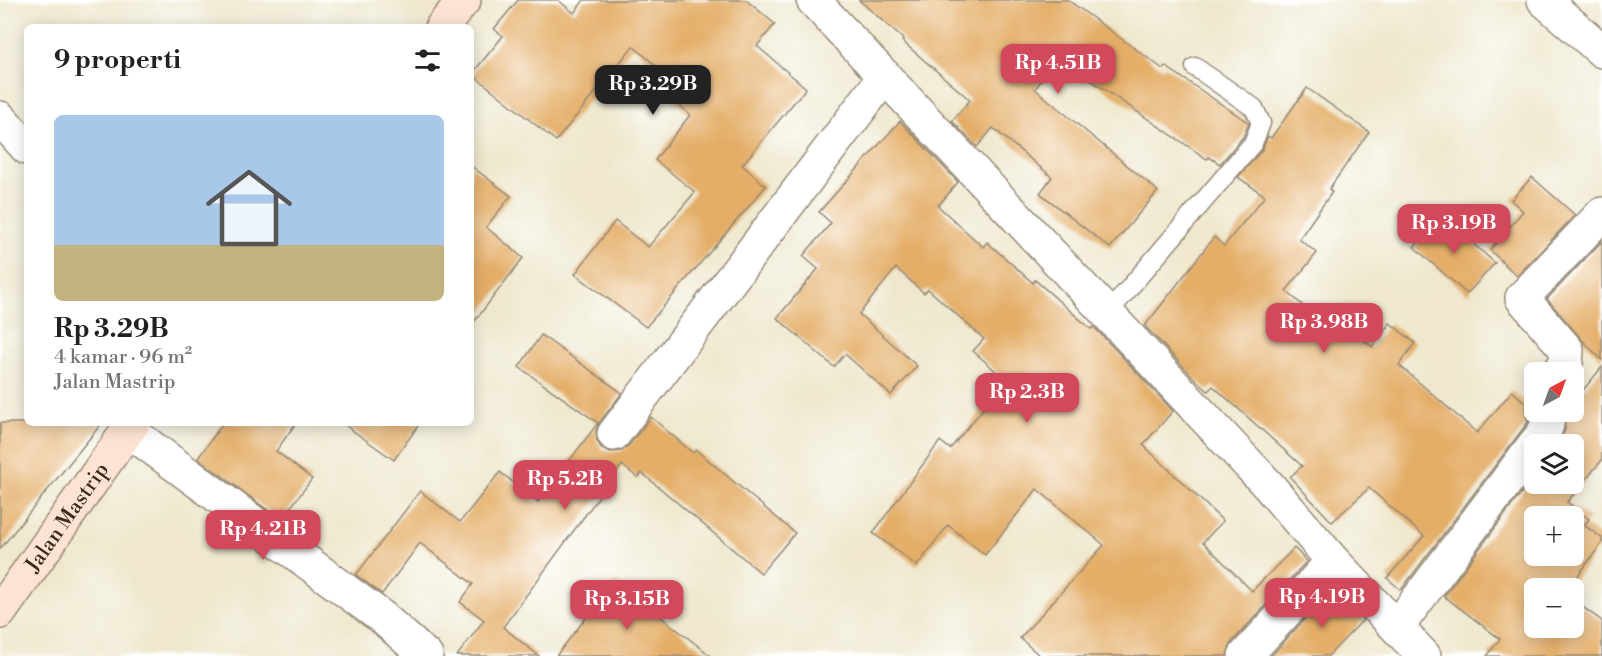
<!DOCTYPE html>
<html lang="id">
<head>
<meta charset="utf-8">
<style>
	body { margin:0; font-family:"Libre Bodoni",serif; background:#f2f2f2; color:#202124; height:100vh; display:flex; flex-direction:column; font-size:22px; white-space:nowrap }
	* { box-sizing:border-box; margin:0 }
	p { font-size:20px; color:#757577 }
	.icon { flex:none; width:33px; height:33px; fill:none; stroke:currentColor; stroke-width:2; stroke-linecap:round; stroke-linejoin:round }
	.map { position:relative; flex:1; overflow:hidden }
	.drawer { position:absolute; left:24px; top:24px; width:450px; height:402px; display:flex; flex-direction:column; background:#fff; border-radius:9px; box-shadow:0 3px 15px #0003 }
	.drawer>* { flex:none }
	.needle { width:39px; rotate:41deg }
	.buttons { position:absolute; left:1524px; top:362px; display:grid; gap:12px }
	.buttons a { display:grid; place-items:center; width:60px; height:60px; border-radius:9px; background:#fff; box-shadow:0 3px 15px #0003; font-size:30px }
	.price { position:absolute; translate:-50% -51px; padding:0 14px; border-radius:12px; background:#d1495b; color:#fff; font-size:20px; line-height:39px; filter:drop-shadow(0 2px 3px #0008) }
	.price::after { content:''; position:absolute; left:50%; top:36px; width:18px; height:14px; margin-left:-9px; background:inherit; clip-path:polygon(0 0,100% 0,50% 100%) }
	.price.on { background:#222; color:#fff }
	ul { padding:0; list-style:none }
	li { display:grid; align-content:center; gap:12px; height:318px; padding:0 30px }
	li+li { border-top:2px solid #e0e0e0 }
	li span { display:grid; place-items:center; height:186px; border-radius:9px; color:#555 }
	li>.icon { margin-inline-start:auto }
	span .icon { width:108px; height:108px; fill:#fffc; stroke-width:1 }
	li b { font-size:26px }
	h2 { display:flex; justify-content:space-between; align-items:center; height:72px; padding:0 30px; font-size:26px }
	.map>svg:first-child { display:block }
</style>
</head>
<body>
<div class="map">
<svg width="1602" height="656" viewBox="0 0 1602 656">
	<rect width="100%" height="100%" fill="#fff"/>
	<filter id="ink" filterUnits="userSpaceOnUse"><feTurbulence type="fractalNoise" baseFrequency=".0167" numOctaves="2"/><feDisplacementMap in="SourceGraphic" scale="12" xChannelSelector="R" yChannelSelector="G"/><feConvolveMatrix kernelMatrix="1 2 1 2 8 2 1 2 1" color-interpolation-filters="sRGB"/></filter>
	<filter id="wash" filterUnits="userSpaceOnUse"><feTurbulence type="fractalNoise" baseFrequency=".008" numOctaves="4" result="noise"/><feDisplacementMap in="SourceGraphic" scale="24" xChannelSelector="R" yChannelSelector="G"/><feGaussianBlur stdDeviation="1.35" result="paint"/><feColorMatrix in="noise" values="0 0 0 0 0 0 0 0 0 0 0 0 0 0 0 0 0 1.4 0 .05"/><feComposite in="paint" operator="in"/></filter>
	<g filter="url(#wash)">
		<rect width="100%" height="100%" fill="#efe8ce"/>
		<g id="blocks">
			<g fill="#e4ae68" fill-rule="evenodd">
				<polygon points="518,0 558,0 574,13 584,0 746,0 775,24 757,46 806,88 742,165 766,186 646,327 575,274 615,221 648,247 695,192 655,160 690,115 668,95 677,84 633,46 556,141 472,74 503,36 494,29"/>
				<polygon points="859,0 1068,0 1163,69 1165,66 1249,123 1243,137 1220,164 1209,157 1207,159 1058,58 1035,89 1158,191 1110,248 1040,193 1052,177 993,128 977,147 952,121 970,100 902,41 903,39"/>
				<polygon points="1307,88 1369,132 1329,189 1332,192 1299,239 1317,253 1286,291 1338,336 1346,325 1372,347 1390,323 1415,343 1399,365 1477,433 1512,391 1527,404 1525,410 1528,422 1401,590 1387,578 1424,536 1369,488 1332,522 1290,477 1302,466 1213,386 1208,391 1198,382 1145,326 1214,237 1224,246 1265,196 1238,177 1262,150 1268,136 1271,138"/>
				<polygon points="900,121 958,182 938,206 983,247 987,242 1033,283 1035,280 1091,329 1094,327 1173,411 1143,445 1223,521 1203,542 1252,591 1294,548 1307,561 1231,643 1227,656 1040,656 1020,638 1104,545 1037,489 985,555 948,525 917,566 873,533 940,441 950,449 987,404 979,397 999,374 973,351 984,339 928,289 924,293 896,268 859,314 917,366 891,395 845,354 834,367 777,318 818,269 803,256 831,223 819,212"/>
				<polygon points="471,166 511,196 486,227 523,258 471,326"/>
				<polygon points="1532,177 1575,215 1517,276 1490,250 1523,211 1511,200"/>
				<polygon points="1442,216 1495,263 1467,294 1414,247"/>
				<polygon points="1602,241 1602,360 1584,342 1547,299"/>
				<polygon points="541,335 622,393 599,423 596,431 597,441 602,449 611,452 622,451 629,445 651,417 693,453 696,450 795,533 761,573 642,473 638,478 622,465 503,627 539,656 457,656 484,620 460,602 473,584 420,543 382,594 356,575 420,491 460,522 500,472 538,502 598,423 519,367"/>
				<path d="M1602,367V460L1567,502L1589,519L1584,525L1602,538V543L1569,588H1534V627H1574V601L1602,621V656H1487L1500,639L1444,596L1534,476V483H1574V444H1558L1565,430L1564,411H1574V401ZM1534,516H1574V555H1534Z"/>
				<polygon points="0,423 102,423 0,549"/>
				<polygon points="223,423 296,423 276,451 312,479 281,520 198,458"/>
				<polygon points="342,423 420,423 394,460"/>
				<polygon points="615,581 711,656 556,656"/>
				<polygon points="1333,588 1363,620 1328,656 1271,656"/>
			</g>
		</g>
	</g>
	<g filter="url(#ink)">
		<use href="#blocks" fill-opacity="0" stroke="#958976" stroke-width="1.5"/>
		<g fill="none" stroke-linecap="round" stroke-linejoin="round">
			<defs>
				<polyline id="lane" points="1108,313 1253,143 1261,123 1254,108 1195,67"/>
				<g id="street">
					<polyline points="813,0 1268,485 1333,561 1424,656"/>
					<polyline points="1544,0 1602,51"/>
					<polyline points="0,118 27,148"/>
					<polyline points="1559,372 1566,363 1567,350 1522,298 1602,214"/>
					<polyline points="128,430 383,618 426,656"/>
					<polyline points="614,434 885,76"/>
					<path d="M1535,444C1544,432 1552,425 1544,411"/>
					<polyline points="1397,627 1534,445"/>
					<polyline points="1245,656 1333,561"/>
				</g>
				<g id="secondary">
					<polyline points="442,27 464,0"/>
					<path id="s1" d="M0,612L133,423"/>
				</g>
			</defs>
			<use href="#lane" stroke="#958976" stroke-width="21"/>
			<use href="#street" stroke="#958976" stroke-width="36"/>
			<use href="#secondary" stroke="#958976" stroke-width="36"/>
			<use href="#lane" stroke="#fff" stroke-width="18"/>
			<use href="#street" stroke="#fff" stroke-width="33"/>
			<use href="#secondary" stroke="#fee3d2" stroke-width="33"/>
		</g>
	</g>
	<g text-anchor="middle" stroke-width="4.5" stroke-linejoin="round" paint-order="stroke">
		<g font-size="21" fill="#3b2a1e" stroke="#fff">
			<text dy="7" stroke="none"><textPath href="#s1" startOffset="116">Jalan Mastrip</textPath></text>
		</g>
	</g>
</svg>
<div class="buttons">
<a><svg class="needle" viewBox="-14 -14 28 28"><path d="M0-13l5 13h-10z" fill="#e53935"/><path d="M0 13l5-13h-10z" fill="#757577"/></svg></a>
<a><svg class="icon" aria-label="layers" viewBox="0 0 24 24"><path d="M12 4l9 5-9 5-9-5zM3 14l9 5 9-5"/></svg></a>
<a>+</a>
<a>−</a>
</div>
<b class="price" style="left:1058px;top:95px">Rp 4.51B</b>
<b class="price on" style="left:653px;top:116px">Rp 3.29B</b>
<b class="price" style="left:1454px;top:255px">Rp 3.19B</b>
<b class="price" style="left:1324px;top:354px">Rp 3.98B</b>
<b class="price" style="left:1027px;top:424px">Rp 2.3B</b>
<b class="price" style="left:565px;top:511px">Rp 5.2B</b>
<b class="price" style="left:263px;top:561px">Rp 4.21B</b>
<b class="price" style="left:1322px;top:629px">Rp 4.19B</b>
<b class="price" style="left:627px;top:631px">Rp 3.15B</b>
<section class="drawer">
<h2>9 properti<svg class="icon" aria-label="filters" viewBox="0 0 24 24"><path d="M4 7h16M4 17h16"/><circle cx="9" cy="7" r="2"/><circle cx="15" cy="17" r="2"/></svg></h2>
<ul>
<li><span style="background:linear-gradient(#a9c7e8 70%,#c2b280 0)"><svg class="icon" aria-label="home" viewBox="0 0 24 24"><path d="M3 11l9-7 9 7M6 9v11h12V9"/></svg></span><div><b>Rp 3.29B</b><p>4 kamar · 96 m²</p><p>Jalan Mastrip</p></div></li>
</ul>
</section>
</div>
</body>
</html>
